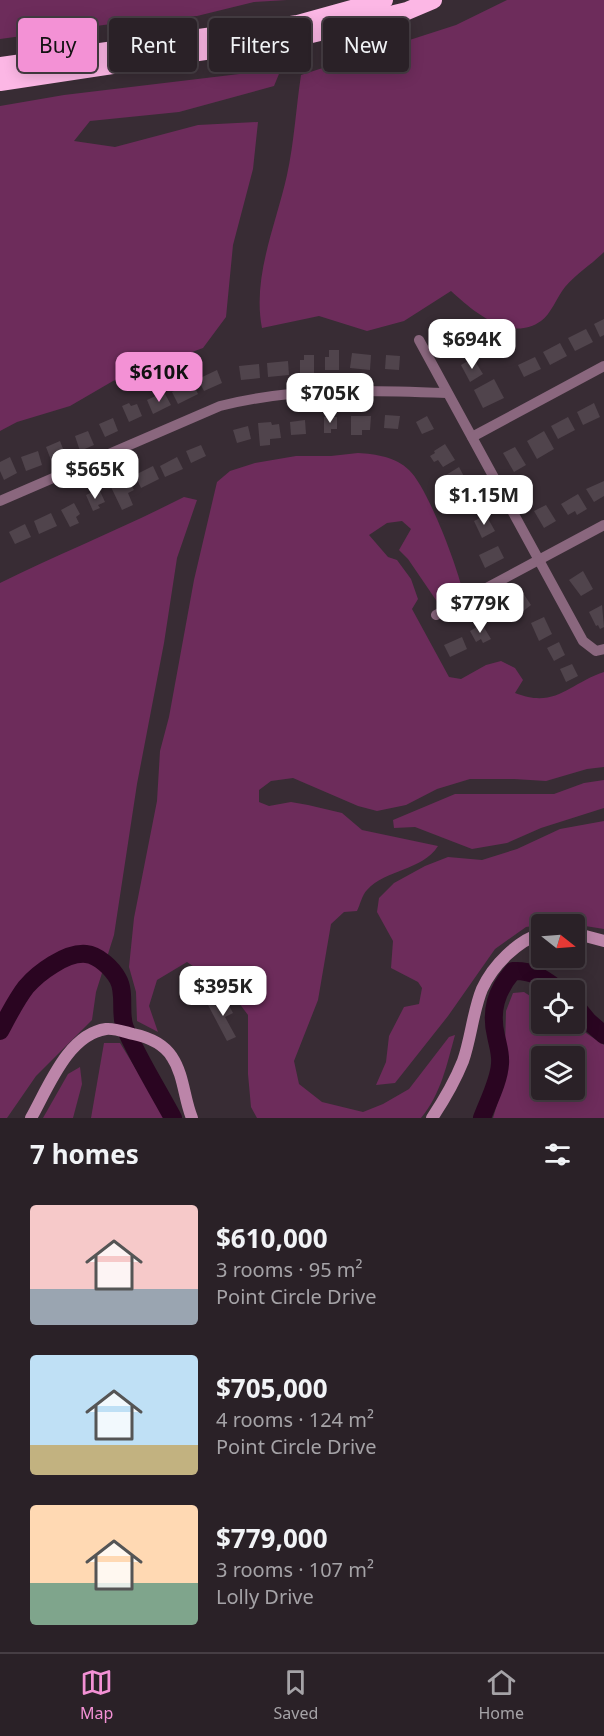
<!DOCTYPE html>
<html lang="en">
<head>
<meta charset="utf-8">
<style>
	body { margin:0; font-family:"Noto Sans",sans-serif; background:#362e33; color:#f1f3f6; height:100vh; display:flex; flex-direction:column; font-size:22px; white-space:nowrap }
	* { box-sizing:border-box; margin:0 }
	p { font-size:20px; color:#a5a3a7 }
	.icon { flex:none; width:33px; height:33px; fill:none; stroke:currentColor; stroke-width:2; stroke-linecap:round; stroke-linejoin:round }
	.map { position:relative; height:1118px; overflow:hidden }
	.sheet { display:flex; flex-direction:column; background:#2a2127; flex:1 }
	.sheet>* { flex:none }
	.top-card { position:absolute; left:18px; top:18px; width:568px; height:54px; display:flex; gap:12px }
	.needle { width:39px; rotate:107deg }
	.fabs { position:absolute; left:531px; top:914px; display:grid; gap:12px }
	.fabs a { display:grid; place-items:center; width:54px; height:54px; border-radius:6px; background:#2a2127; box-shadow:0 3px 15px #0003,0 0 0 2px #463e44; font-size:30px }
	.price { position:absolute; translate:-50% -51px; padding:0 14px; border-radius:12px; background:#fff; color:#222; font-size:20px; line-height:39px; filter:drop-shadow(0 2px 3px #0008) }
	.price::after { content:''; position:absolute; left:50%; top:36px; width:18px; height:14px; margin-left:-9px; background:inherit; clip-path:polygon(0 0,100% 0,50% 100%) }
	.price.active { background:#f391d5; color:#111 }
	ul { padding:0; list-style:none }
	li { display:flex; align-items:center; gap:18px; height:150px; padding:0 30px }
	li span { display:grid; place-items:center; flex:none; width:168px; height:120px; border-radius:6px; color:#555 }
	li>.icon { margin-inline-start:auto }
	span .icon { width:72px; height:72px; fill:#fffc; stroke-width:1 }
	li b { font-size:26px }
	h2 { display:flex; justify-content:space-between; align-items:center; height:72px; padding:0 30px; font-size:26px }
	.tag { padding:0 21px; border-radius:6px; background:#2a2127; box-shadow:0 3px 15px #0003,0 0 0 2px #463e44; font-size:21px; line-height:54px }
	.tag.active { background:#f391d5; color:#111 }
	.tab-bar { display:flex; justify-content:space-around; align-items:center; height:84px; border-top:2px solid #463e44; background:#2a2127; font-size:16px; color:#a5a3a7 }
	.tab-bar a { display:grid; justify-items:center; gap:3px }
	.tab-bar .active { color:#f391d5 }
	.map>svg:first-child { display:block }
</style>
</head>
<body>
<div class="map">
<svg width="604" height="1118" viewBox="0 0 604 1118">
	<rect width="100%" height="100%" fill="#382c34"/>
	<g fill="#6d2c5b" fill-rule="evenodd">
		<polygon points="0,0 287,0 254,2 197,16 163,17 0,39"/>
		<path d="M507,0H604V252C592,264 576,274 565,287C557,297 551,314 541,321C510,343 474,312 451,291L404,321L367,331L319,316L262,328C252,277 276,225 287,175C294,143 296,108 301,75L456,25Z"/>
		<polygon points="281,69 274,86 179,112 90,121 74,141 115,147 198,125 258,122 253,169 233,245 226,317 203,348 113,381 70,406 17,422 0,431 0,106 64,95"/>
		<path d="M358,453C376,454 396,457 409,470C428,488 457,566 463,592L438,603L408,559L399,550L411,529L402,521L387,523L369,535L388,557L397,560L411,579L418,599L412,609L449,677L461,679L486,665L501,661L515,668L523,680L515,693C556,709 568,684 604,672V767L587,769L546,781L514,779H470L437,789L406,805L377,811L358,806L293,778L271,781L259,790V802L269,806L291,802L308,805L342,813L362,830L438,846C422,871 386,869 367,890C362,895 360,905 357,911L344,912L331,924L318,1000L294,1061L299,1084L322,1102L363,1112L383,1104L409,1089L449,1037L455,1035C447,1064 441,1094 421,1118H257L251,1107L248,1074V1015L230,991L187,962L157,980L149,1006L158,1032L137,1021L136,992L129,967L134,918L157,801L160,751L169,717L194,580L217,482L230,471L255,463L296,456H331Z"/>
		<path d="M184,497L197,500L177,558L164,643L137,784L114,935L96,992L92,1020L36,1076L7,1118H0V583C61,553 123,528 184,497Z"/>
		<polygon points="604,780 604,808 541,828 507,843 472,849 415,827 394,828 393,820 455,794 554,794 584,783"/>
		<polygon points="604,821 604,929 560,922 526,927 495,949 448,1016 395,1083 376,1085 386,1062 389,1036 404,1007 419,1004 422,988 418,982 391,968 393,941 377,912 379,898 394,883 425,866 448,857 482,860 517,849 560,829"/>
		<path d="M524,992L541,1003L542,1023H571L604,1045V1118H493L504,1081L506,1011L513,993ZM542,1056H574V1089H542Z"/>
		<polygon points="104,1043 120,1043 166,1118 91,1118"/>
		<polygon points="80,1067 82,1084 73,1118 43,1118 68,1074"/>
	</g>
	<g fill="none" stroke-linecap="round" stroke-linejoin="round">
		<g stroke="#2a0521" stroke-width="18">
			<polyline points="574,1004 588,1021 604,1035"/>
			<path d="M0,1031C8,1016 16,1000 26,987C38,973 66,952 86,954C98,955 112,968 118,979C126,993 119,1014 125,1028C139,1060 157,1088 173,1118"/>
			<path d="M482,1118C488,1102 499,1081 500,1064C501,1054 498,1046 496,1036C490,1011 496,991 513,971C533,970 544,979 559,990"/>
		</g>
	</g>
	<g fill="#50444c">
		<polygon points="604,319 604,335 600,337 594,324"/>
		<polygon points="484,326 490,336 481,341 475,331"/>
		<polygon points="465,329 475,347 456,358 446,340"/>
		<polygon points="586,329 593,342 575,351 568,338"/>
		<polygon points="560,343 567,356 550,365 543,352"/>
		<polygon points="329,350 339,350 339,370 325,370 325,357 329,357"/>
		<polygon points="352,353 371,355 370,370 350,368"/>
		<polygon points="304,355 314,355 314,373 300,373 300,360 304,360"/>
		<polygon points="386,355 400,356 399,370 385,369"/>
		<polygon points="535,357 541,369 524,377 518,365"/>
		<polygon points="473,358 483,374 470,382 461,365"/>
		<polygon points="288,361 289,375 268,377 267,363"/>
		<polygon points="259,364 260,378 241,380 239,366"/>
		<polygon points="217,370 222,383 204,391 198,379"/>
		<polygon points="189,375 198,394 178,404 172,392 176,390 173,384"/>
		<polygon points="494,379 504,398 483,408 474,390"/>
		<polygon points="164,392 171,405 153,414 147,400"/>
		<polygon points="129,403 131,406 137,404 142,416 129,422 122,406"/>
		<polygon points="594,403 600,417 583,425 577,412"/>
		<polygon points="385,415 400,416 398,429 384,428"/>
		<polygon points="351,416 371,416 370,430 362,430 362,435 351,435"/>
		<polygon points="427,416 434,429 422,434 416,422"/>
		<polygon points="324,417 337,417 337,429 331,429 331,433 324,433"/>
		<polygon points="568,417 575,430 558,439 551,426"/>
		<polygon points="113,418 118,431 105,437 99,424"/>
		<polygon points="305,420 306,434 291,435 290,422"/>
		<polygon points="271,422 272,425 279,424 281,438 270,439 270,445 260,446 258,423"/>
		<polygon points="248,426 251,439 237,443 233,430"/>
		<polygon points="88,431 94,445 80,451 75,436"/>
		<polygon points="544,431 554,449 537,459 527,441"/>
		<polygon points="60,441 65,454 51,460 46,447"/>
		<polygon points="445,444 455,460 443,467 438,460 434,462 430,456 435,453 434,451"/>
		<polygon points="201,445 206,456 191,463 186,451"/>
		<polygon points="515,447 526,465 514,472 503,453"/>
		<polygon points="38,451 42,465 26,471 21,457"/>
		<polygon points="10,457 17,473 4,480 0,471 0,462"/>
		<polygon points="177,457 183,469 165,477 160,466"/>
		<polygon points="153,466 159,479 141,488 135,475"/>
		<polygon points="459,467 468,484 456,491 453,486 447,489 443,483 449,479 446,475"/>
		<polygon points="128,479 134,490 128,493 133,505 122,510 111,487"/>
		<polygon points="604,481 604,496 594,502 586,489"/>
		<polygon points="99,489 105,502 98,505 100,508 93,511 86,495"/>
		<polygon points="472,491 482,507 469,514 460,498"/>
		<polygon points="578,494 587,509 577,515 575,511 568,515 561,504"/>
		<polygon points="74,503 80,514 76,517 79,523 70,527 61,510"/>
		<polygon points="546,505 556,521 544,528 534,511"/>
		<polygon points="51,513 57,526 39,534 34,521"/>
		<polygon points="486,515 495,531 482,538 474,521"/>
		<polygon points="25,524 31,537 15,544 9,532"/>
		<polygon points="498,546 504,558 485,568 479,555"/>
		<polygon points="583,571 593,589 581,596 569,580"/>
		<polygon points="523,593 531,605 517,616 508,604"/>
		<polygon points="602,605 604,627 600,629 598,625 596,626 589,612"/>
		<polygon points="544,617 552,634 539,641 531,623"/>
		<polygon points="482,624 491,639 483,643 481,639 476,642 470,631"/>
		<polygon points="462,637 467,649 450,657 444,645"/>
		<polygon points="559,642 565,655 554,661 547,648"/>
		<polygon points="572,664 578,676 566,682 560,669"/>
		<polygon points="224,996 233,1013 225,1017 236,1037 227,1041 208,1005"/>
	</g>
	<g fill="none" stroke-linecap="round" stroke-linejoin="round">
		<g stroke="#8a677e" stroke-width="10">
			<polyline points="419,340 583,641 596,651 604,649"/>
			<polyline points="472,437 604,366"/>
			<path d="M0,501L220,406C294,387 371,390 447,393"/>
			<polyline points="436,615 604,525"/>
		</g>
		<g stroke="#bc85a9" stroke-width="12">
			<polyline points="574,933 604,941"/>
			<path d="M31,1118C48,1088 68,1034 106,1029C114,1028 125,1032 133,1034C147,1037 164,1044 172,1057C184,1075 184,1099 192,1118"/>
			<path d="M432,1118C444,1100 455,1081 463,1061C471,1038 473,1011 482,989C493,965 517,941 542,933"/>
		</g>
		<g stroke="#fcb7e5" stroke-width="18">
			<polyline points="0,66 298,24 384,0"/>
			<polyline points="0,82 299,37 407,11 433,0"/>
		</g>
	</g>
</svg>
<div class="fabs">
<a><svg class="needle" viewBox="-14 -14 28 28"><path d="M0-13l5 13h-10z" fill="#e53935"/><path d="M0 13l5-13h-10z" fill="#a5a3a7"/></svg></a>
<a><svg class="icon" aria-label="locate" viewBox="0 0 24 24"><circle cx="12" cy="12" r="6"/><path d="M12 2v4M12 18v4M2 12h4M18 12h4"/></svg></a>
<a><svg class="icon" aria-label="layers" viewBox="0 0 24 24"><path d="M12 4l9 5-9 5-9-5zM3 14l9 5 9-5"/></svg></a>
</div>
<b class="price" style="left:472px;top:370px">$694K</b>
<b class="price active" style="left:159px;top:403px">$610K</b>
<b class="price" style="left:330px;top:424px">$705K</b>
<b class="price" style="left:95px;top:500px">$565K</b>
<b class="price" style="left:484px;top:526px">$1.15M</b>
<b class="price" style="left:480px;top:634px">$779K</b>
<b class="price" style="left:223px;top:1017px">$395K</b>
<div class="top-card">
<a class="tag active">Buy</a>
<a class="tag">Rent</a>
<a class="tag">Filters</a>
<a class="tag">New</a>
</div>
</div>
<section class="sheet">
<h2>7 homes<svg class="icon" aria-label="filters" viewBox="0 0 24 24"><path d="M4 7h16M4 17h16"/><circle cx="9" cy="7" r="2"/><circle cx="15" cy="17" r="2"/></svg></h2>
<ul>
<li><span style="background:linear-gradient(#f6c9c9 70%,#9aa5b1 0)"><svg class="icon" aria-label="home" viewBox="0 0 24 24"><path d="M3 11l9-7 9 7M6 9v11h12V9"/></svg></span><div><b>$610,000</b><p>3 rooms · 95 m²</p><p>Point Circle Drive</p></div></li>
<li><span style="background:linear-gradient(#bfe0f5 75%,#c2b280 0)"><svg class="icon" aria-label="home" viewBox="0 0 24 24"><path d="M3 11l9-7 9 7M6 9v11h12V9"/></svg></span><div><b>$705,000</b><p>4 rooms · 124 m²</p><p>Point Circle Drive</p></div></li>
<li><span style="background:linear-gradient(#ffd9b3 65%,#7fa58c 0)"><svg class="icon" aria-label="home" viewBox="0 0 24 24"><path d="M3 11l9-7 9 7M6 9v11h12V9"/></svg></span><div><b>$779,000</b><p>3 rooms · 107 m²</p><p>Lolly Drive</p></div></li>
</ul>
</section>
<nav class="tab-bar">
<a class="active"><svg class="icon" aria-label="map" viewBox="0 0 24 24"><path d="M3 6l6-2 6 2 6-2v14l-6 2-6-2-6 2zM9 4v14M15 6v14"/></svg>Map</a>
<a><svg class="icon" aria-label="saved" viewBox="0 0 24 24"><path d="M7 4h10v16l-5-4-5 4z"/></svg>Saved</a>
<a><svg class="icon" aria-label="home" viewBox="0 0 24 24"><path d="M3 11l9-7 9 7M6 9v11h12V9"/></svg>Home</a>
</nav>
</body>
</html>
